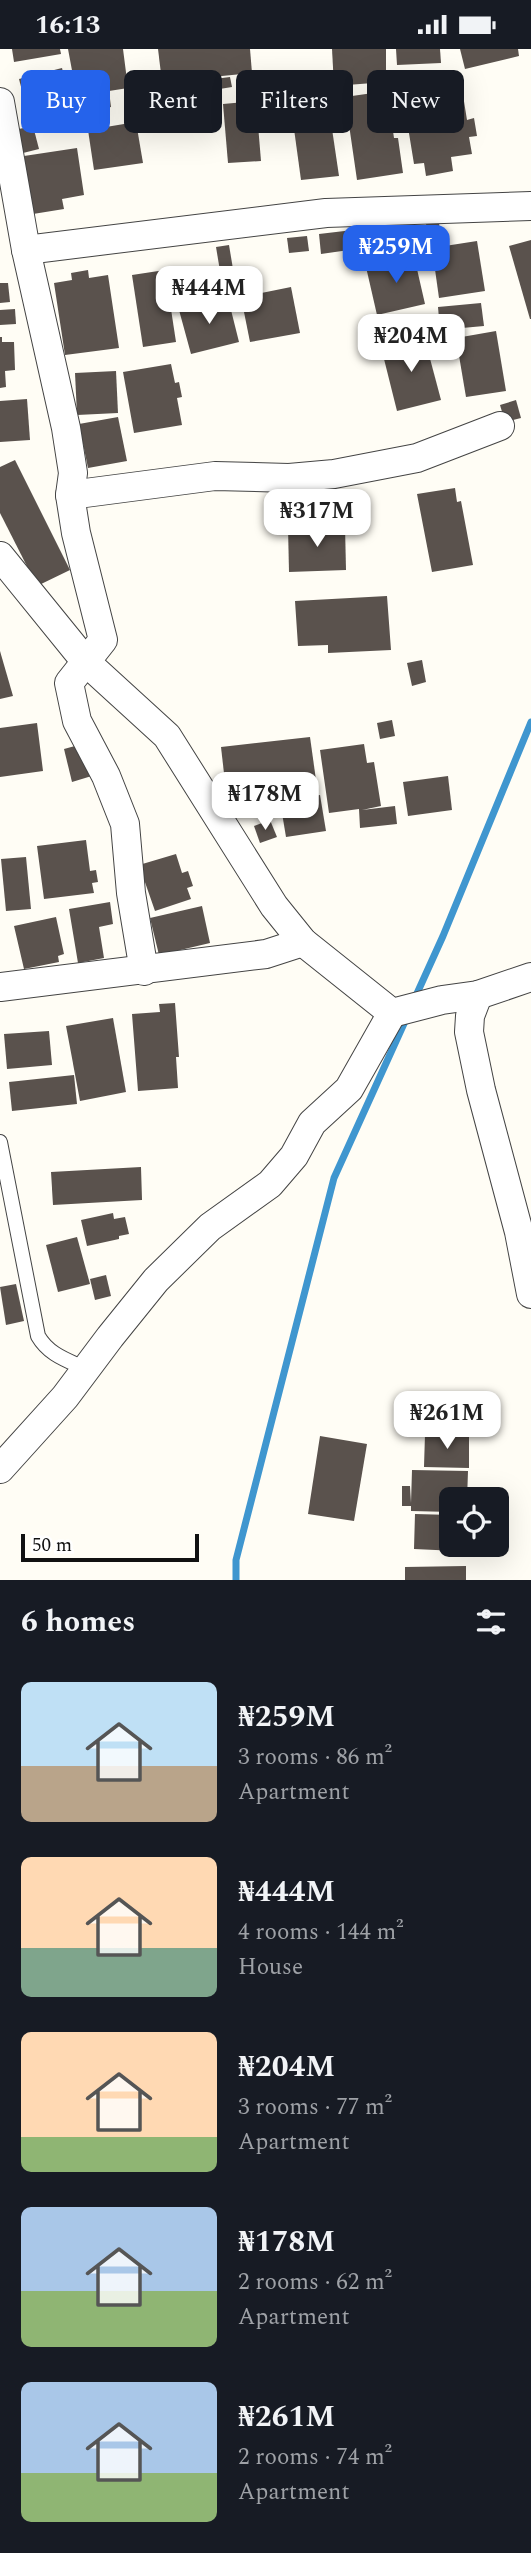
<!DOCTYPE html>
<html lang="en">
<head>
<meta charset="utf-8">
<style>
	body { margin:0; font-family:Spectral,serif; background:#242831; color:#f1f3f6; height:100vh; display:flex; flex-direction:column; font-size:26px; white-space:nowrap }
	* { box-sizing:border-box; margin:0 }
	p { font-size:23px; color:#9ea1a6 }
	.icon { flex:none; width:38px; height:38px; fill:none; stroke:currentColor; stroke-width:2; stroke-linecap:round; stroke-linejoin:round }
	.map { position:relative; height:1531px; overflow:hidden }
	.drawer { display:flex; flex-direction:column; background:#171b24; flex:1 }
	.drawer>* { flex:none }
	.banner { position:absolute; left:21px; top:21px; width:490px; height:63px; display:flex; gap:14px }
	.buttons { position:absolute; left:439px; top:1438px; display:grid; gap:14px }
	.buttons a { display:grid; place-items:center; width:70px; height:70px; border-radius:10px; background:#171b24; box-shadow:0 7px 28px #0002; font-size:35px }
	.scale { position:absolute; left:21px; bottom:18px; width:178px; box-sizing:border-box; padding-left:7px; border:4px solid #111; border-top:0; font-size:19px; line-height:24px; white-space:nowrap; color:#111; -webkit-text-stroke:5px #fff; paint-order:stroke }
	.price { position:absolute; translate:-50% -60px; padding:0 16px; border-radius:14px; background:#fff; color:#222; font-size:23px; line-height:46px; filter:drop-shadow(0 2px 4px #0008) }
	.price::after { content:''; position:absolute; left:50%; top:42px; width:21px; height:16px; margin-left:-10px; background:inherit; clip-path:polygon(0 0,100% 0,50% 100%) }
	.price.current { background:#2563eb; color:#fff }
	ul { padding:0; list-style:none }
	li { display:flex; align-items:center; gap:21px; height:175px; padding:0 21px }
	li span { display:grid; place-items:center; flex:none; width:196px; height:140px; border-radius:10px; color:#555 }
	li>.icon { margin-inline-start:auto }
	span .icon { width:84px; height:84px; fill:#fffc; stroke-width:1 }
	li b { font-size:30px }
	h2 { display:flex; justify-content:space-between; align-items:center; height:84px; padding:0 21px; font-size:30px }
	.tag { padding:0 24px; border-radius:10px; background:#171b24; box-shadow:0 7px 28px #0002; font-size:24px; line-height:63px }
	.tag.current { background:#2563eb; color:#fff }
	.status { display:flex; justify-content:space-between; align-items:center; height:49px; padding:0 35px; background:#171b24; direction:ltr }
	.status svg { height:19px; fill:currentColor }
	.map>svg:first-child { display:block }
</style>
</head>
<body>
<div class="status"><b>16:13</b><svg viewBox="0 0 49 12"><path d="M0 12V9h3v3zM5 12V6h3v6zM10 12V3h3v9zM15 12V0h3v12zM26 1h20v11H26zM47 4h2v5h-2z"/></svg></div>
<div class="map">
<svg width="531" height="1531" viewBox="0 0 531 1531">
	<rect width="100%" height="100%" fill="#fffdf5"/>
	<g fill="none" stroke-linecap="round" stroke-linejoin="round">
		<g stroke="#3f96cf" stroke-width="7">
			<polyline points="414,951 443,887 531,673"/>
			<polyline points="236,1531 236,1511 334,1129 407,968"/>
		</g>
	</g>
	<g fill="#5a524d">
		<polygon points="12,0 60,0 61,5 14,13"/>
		<polygon points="68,0 123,0 128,39 109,42 111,58 80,64"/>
		<polygon points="158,0 250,0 252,24 162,33"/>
		<polygon points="332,0 386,0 386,33 334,37"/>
		<polygon points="396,0 440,0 441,14 397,16"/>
		<polygon points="460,0 518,0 519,7 465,20"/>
		<polygon points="62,19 71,54 28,65 19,30"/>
		<polygon points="230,28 232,38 201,43 199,32"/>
		<polygon points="462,40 467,71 474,69 477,87 469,88 472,105 451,108 453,122 426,127 424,114 414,115 407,72 409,72 406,49"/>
		<polygon points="387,42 394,89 398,89 403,124 357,131 345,48"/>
		<polygon points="256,52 261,112 228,114 223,55"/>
		<polygon points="328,53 339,127 301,131 291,58"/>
		<polygon points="136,73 143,114 94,121 88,81"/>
		<polygon points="33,77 39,100 19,105 14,81"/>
		<polygon points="77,99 84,146 62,150 64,160 33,165 24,107"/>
		<polygon points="439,172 440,189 427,190 426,173"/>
		<polygon points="353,181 356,200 321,205 319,185"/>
		<polygon points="307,187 309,202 289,204 287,189"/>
		<polygon points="531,191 531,270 530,270 509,197"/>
		<polygon points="477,192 485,242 439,249 432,199"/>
		<polygon points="229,196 237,244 224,246 216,198"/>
		<polygon points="414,207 425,255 377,266 366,218"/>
		<polygon points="88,221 89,229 108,226 119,299 65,306 54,234 72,231 71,224"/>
		<polygon points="165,221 176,293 143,298 132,226"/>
		<polygon points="0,234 8,234 10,253 0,254"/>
		<polygon points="291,238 300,284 250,293 241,248"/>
		<polygon points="228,249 239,293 191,305 179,261"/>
		<polygon points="481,254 484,277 440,281 438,258"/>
		<polygon points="15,260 16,275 0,276 0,261"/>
		<polygon points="496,282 506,342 466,348 456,289"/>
		<polygon points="424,287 441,351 397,362 381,298"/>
		<polygon points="0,288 2,288 2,293 14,293 15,321 5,322 6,338 0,339"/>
		<polygon points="171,315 175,334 179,333 182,348 177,349 182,376 134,384 123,323"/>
		<polygon points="116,322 118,364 77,366 75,324"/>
		<polygon points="27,350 30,391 0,393 0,352"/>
		<polygon points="516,351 521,369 505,373 500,356"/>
		<polygon points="118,368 127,412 88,419 79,375"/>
		<polygon points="15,411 70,521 37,537 0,464 0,418"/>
		<polygon points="455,439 457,453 461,452 473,516 432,523 417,445"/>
		<polygon points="345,477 346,521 289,523 288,478"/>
		<polygon points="387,547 391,601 328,604 328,596 298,597 295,552"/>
		<polygon points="0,602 13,647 0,650"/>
		<polygon points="422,611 426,633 412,637 407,614"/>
		<polygon points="392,671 395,687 380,690 377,674"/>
		<polygon points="37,674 43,722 0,728 0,679"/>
		<polygon points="310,688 316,731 226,742 221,698"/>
		<polygon points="86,694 95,726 72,733 64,700"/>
		<polygon points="364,695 367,714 374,713 381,757 362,761 395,757 397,775 360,779 359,760 329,764 320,701"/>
		<polygon points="448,727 452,761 408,767 403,733"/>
		<polygon points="320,746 326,782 286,788 280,752"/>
		<polygon points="270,771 277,788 260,794 254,777"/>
		<polygon points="86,791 90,822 96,821 98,833 92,834 94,844 44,850 37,797"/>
		<polygon points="176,805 182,824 188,822 193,837 187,839 191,850 155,862 139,816"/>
		<polygon points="26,808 31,860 6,862 1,810"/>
		<polygon points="110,853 113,875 99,878 104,909 78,914 69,860"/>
		<polygon points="202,857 210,894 159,906 150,869"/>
		<polygon points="56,868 64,905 58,907 59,913 24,920 14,877"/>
		<polygon points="175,954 179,1008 176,1008 178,1039 138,1042 132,965 160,963 159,955"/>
		<polygon points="113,969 126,1043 80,1052 66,977"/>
		<polygon points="49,982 52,1016 7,1020 4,985"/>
		<polygon points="74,1026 77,1055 12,1062 9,1033"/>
		<polygon points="141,1118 142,1151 53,1156 51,1123"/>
		<polygon points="113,1164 114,1170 125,1168 129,1185 119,1187 119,1190 87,1197 81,1171"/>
		<polygon points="77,1188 90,1235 58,1243 46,1196"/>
		<polygon points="106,1226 111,1247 95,1251 90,1230"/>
		<polygon points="16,1235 24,1272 6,1276 0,1238"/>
		<polygon points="425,1385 469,1385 469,1419 424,1418"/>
		<polygon points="320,1387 367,1395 354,1472 308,1465"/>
		<polygon points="412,1421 468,1422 467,1451 452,1451 452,1463 411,1462 411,1457 402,1457 402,1437 410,1437 411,1454"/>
		<polygon points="415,1465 452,1466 452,1496 457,1496 457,1502 414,1500"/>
		<polygon points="466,1517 466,1531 405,1531 405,1518"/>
	</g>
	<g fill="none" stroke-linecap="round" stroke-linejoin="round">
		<defs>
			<path id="service" d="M0,1093L38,1287C49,1306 67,1311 86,1320"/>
			<g id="minor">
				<polyline points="0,53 26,201 66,379 73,424 70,446 76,484 103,591 69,634 77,672 106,727 125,775 131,844 144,922"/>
				<polyline points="26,201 326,164 531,157"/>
				<polyline points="70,446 215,427 289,429 334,425 417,409 500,377"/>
				<polyline points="0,507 86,613 167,687 274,857 303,893 392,964 442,951 478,946 531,928"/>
				<polyline points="0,938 266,905 303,893"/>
				<polyline points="478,946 470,967 469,983 481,1041 519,1183 531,1245"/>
				<polyline points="0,1420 65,1348 110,1288 156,1231 210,1178 270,1135 294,1107 312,1074 349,1040 392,964"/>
			</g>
		</defs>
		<use href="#service" stroke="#444" stroke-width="16"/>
		<use href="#minor" stroke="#444" stroke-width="30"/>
		<use href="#service" stroke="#fff" stroke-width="14"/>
		<use href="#minor" stroke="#fff" stroke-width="28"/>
	</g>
</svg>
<div class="buttons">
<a><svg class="icon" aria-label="locate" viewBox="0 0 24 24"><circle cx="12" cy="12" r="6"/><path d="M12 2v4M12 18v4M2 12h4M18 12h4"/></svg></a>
</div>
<div class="scale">50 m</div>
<b class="price current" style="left:396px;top:236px">₦259M</b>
<b class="price" style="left:209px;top:277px">₦444M</b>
<b class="price" style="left:411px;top:325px">₦204M</b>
<b class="price" style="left:317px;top:500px">₦317M</b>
<b class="price" style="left:265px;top:783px">₦178M</b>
<b class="price" style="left:447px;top:1402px">₦261M</b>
<div class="banner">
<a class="tag current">Buy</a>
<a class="tag">Rent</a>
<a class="tag">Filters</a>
<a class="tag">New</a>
</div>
</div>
<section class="drawer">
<h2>6 homes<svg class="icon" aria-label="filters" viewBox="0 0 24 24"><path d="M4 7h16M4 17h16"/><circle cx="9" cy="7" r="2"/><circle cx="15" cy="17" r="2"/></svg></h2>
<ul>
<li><span style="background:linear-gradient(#bfe0f5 60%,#b9a48a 0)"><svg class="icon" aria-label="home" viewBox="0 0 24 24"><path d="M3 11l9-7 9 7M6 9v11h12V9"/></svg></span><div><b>₦259M</b><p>3 rooms · 86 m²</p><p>Apartment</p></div></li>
<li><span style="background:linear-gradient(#ffd9b3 65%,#7fa58c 0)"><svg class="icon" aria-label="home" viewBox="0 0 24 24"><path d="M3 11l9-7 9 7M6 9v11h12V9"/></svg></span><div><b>₦444M</b><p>4 rooms · 144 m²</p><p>House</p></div></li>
<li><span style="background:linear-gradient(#ffd9b3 75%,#8fb573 0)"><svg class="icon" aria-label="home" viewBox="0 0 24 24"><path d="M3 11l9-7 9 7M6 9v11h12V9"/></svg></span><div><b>₦204M</b><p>3 rooms · 77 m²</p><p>Apartment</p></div></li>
<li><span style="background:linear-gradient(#a9c7e8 60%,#8fb573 0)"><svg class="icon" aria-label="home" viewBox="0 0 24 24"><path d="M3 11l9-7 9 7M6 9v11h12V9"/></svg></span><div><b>₦178M</b><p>2 rooms · 62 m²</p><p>Apartment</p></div></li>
<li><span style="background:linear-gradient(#a9c7e8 65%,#8fb573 0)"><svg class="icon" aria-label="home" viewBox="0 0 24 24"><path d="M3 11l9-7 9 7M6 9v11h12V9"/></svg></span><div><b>₦261M</b><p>2 rooms · 74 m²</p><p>Apartment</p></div></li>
</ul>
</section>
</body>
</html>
